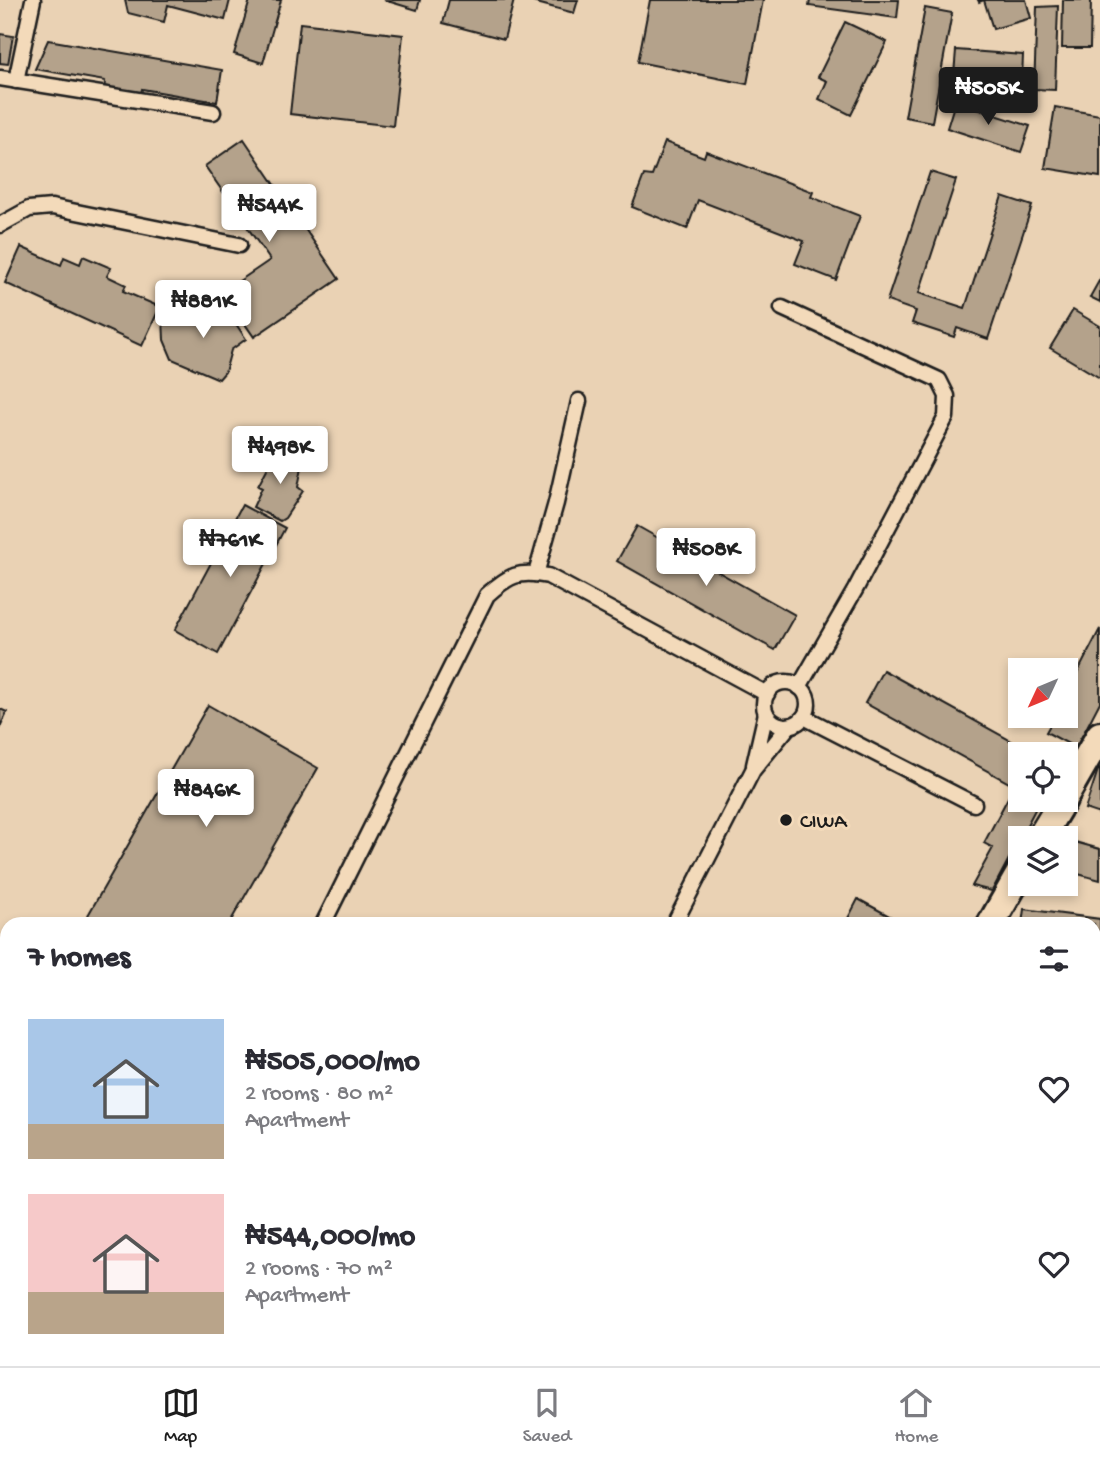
<!DOCTYPE html>
<html lang="en">
<head>
<meta charset="utf-8">
<style>
	body { margin:0; font-family:"Gochi Hand",sans-serif; background:#f2f2f3; color:#2b2b33; height:100vh; display:flex; flex-direction:column; font-size:26px; white-space:nowrap }
	* { box-sizing:border-box; margin:0 }
	p { font-size:23px; color:#7c7c81 }
	.icon { flex:none; width:38px; height:38px; fill:none; stroke:currentColor; stroke-width:2; stroke-linecap:round; stroke-linejoin:round }
	.map { position:relative; flex:1; overflow:hidden }
	.details { position:absolute; left:0px; top:917px; width:1101px; height:450px; display:flex; flex-direction:column; background:#fff; border-radius:21px 21px 0 0; box-shadow:0 4px 10px #0003 }
	.details>* { flex:none }
	.needle { width:46px; rotate:226deg }
	.controls { position:absolute; left:1008px; top:658px; display:grid; gap:14px }
	.controls a { display:grid; place-items:center; width:70px; height:70px; border-radius:0px; background:#fff; box-shadow:0 4px 10px #0003; font-size:35px }
	.price { position:absolute; translate:-50% -60px; padding:0 16px; border-radius:7px; background:#fff; color:#222; font-size:23px; line-height:46px; filter:drop-shadow(0 2px 4px #0008) }
	.price::after { content:''; position:absolute; left:50%; top:42px; width:21px; height:16px; margin-left:-10px; background:inherit; clip-path:polygon(0 0,100% 0,50% 100%) }
	.price.on { background:#1c1c1c; color:#fff }
	ul { padding:0; list-style:none }
	li { display:flex; align-items:center; gap:21px; height:175px; padding:0 28px }
	li span { display:grid; place-items:center; flex:none; width:196px; height:140px; border-radius:0px; color:#555 }
	li>.icon { margin-inline-start:auto }
	span .icon { width:84px; height:84px; fill:#fffc; stroke-width:1 }
	li b { font-size:30px }
	h2 { display:flex; justify-content:space-between; align-items:center; height:84px; padding:0 28px; font-size:30px }
	.menu { display:flex; justify-content:space-around; align-items:center; height:98px; border-top:2px solid #e1e1e2; background:#fff; font-size:19px; color:#7c7c81 }
	.menu a { display:grid; justify-items:center; gap:4px }
	.menu .on { color:#1c1c1c }
	.map>svg:first-child { display:block }
</style>
</head>
<body>
<div class="map">
<svg width="1100" height="1366" viewBox="0 0 1100 1366">
	<rect width="100%" height="100%" fill="#ead2b4"/>
	<filter id="ink" filterUnits="userSpaceOnUse"><feTurbulence type="fractalNoise" baseFrequency=".0143" numOctaves="2"/><feDisplacementMap in="SourceGraphic" scale="14" xChannelSelector="R" yChannelSelector="G"/><feConvolveMatrix kernelMatrix="1 2 1 2 8 2 1 2 1" color-interpolation-filters="sRGB"/></filter>
	<g filter="url(#ink)">
		<g fill="#b4a28b" stroke="#1c1c1c" stroke-width="2">
			<polygon points="125,0 230,0 225,20 168,5 164,22 128,13"/>
			<polygon points="250,0 281,0 263,63 234,54"/>
			<polygon points="384,0 420,0 417,10"/>
			<polygon points="449,0 514,0 504,39 443,23"/>
			<polygon points="534,0 578,0 574,13 533,2"/>
			<polygon points="650,0 763,0 747,84 638,62"/>
			<polygon points="810,0 899,0 897,18 809,6"/>
			<polygon points="978,0 1026,0 1031,18 993,29 984,0 979,2"/>
			<polygon points="1063,0 1091,0 1090,48 1062,48"/>
			<polygon points="1058,6 1055,90 1034,89 1037,7"/>
			<polygon points="925,8 952,13 932,122 905,117"/>
			<polygon points="845,22 887,42 851,115 819,99 827,81 818,77"/>
			<polygon points="300,23 403,35 393,126 290,114"/>
			<polygon points="0,34 13,36 8,64 0,63"/>
			<polygon points="48,40 222,70 217,102 142,89 140,99 104,92 105,81 35,69"/>
			<polygon points="956,50 1023,55 1022,79 954,75"/>
			<polygon points="955,102 1030,126 1021,152 947,128"/>
			<polygon points="1055,107 1100,115 1100,177 1045,168"/>
			<polygon points="244,139 339,279 254,337 223,292 270,260 205,166"/>
			<polygon points="665,142 704,157 706,151 813,192 811,197 860,216 836,280 795,264 804,241 698,200 687,229 632,207 644,175 652,176"/>
			<polygon points="930,172 956,180 919,293 965,308 1002,196 1032,206 988,339 957,328 954,337 912,323 916,311 887,301"/>
			<polygon points="21,247 61,265 64,257 80,264 83,256 111,268 107,276 126,285 123,291 160,307 142,346 5,283"/>
			<polygon points="1100,279 1100,302 1090,297"/>
			<polygon points="222,303 246,339 231,350 225,372 219,379 172,359 164,340 163,317 198,317"/>
			<polygon points="1073,310 1100,326 1100,378 1050,348"/>
			<polygon points="278,448 303,462 298,487 303,491 285,518 280,521 253,507 262,488 258,486"/>
			<polygon points="242,505 285,528 218,654 175,630"/>
			<polygon points="637,526 795,615 775,650 617,561"/>
			<polygon points="1100,629 1100,702 1076,748 1046,732 1055,716 1066,716 1066,695"/>
			<polygon points="883,670 1035,754 1020,754 1020,789 865,703"/>
			<polygon points="208,705 318,768 229,924 83,924"/>
			<polygon points="0,709 7,712 0,727"/>
			<polygon points="1099,767 1100,768 1100,814 1085,809"/>
			<polygon points="1010,794 1033,807 1038,804 992,891 972,886 993,848 984,843"/>
			<polygon points="1075,842 1100,849 1100,880 1067,871"/>
			<polygon points="858,899 904,924 845,924"/>
			<polygon points="1024,909 1100,919 1100,962 1094,961 1094,924 1022,924"/>
			<polygon points="1094,977 1100,979 1100,999 1094,1034"/>
			<polygon points="1094,1110 1100,1110 1100,1264 1094,1263"/>
			<polygon points="41,1360 98,1360 100,1366 44,1366"/>
		</g>
		<g fill="none" stroke-linecap="round" stroke-linejoin="round">
			<defs>
				<g id="service">
					<polyline points="0,78 213,112"/>
					<polyline points="16,81 33,0"/>
					<polyline points="0,225 29,209 52,207 239,245"/>
					<polyline points="782,308 939,380 947,396 946,417 855,590 799,687"/>
					<polyline points="536,574 556,503 579,401"/>
					<circle cx="786" cy="704" r="22"/>
					<polyline points="804,717 974,804"/>
					<polyline points="754,765 766,713"/>
					<path d="M323,924L487,595C509,575 519,570 548,576L767,694"/>
					<polyline points="674,924 753,770 789,726"/>
				</g>
				<g id="minor">
					<polyline points="1066,794 1100,735"/>
					<polyline points="1040,838 1063,800"/>
					<polyline points="991,924 1020,873"/>
				</g>
				<g id="primary">
					<polyline points="0,1063 7,1063"/>
					<polyline points="0,1159 7,1162"/>
					<polyline points="461,1360 475,1366"/>
					<polyline points="737,1360 752,1366"/>
					<polyline points="1090,1366 1100,1361"/>
				</g>
				<g id="trunk">
					<polyline points="0,1088 7,1091"/>
					<polyline points="0,1123 7,1126"/>
					<polyline points="565,1360 580,1366"/>
					<polyline points="651,1360 666,1366"/>
				</g>
			</defs>
			<use href="#service" stroke="#1c1c1c" stroke-width="19"/>
			<use href="#minor" stroke="#1c1c1c" stroke-width="32"/>
			<use href="#primary" stroke="#1c1c1c" stroke-width="44"/>
			<use href="#trunk" stroke="#1c1c1c" stroke-width="44"/>
			<use href="#service" stroke="#f3daba" stroke-width="14"/>
			<use href="#minor" stroke="#f3daba" stroke-width="26"/>
			<use href="#primary" stroke="#f3daba" stroke-width="38"/>
			<use href="#trunk" stroke="#f3daba" stroke-width="38"/>
		</g>
	</g>
	<circle fill="#1c1c1c" stroke="#f3daba" stroke-width="2.5" cx="786" cy="820" r="7"/>
	<g text-anchor="middle" stroke-width="6" stroke-linejoin="round" paint-order="stroke">
		<g font-size="21" fill="#1c1c1c" stroke="#f3daba" text-anchor="start">
			<text x="800" y="827">CIWA</text>
		</g>
	</g>
</svg>
<div class="controls">
<a><svg class="needle" viewBox="-14 -14 28 28"><path d="M0-13l5 13h-10z" fill="#e53935"/><path d="M0 13l5-13h-10z" fill="#7c7c81"/></svg></a>
<a><svg class="icon" aria-label="locate" viewBox="0 0 24 24"><circle cx="12" cy="12" r="6"/><path d="M12 2v4M12 18v4M2 12h4M18 12h4"/></svg></a>
<a><svg class="icon" aria-label="layers" viewBox="0 0 24 24"><path d="M12 4l9 5-9 5-9-5zM3 14l9 5 9-5"/></svg></a>
</div>
<b class="price on" style="left:988px;top:127px">₦505K</b>
<b class="price" style="left:269px;top:244px">₦544K</b>
<b class="price" style="left:203px;top:340px">₦881K</b>
<b class="price" style="left:280px;top:486px">₦498K</b>
<b class="price" style="left:230px;top:579px">₦761K</b>
<b class="price" style="left:706px;top:588px">₦508K</b>
<b class="price" style="left:206px;top:829px">₦846K</b>
<section class="details">
<h2>7 homes<svg class="icon" aria-label="filters" viewBox="0 0 24 24"><path d="M4 7h16M4 17h16"/><circle cx="9" cy="7" r="2"/><circle cx="15" cy="17" r="2"/></svg></h2>
<ul>
<li><span style="background:linear-gradient(#a9c7e8 75%,#b9a48a 0)"><svg class="icon" aria-label="home" viewBox="0 0 24 24"><path d="M3 11l9-7 9 7M6 9v11h12V9"/></svg></span><div><b>₦505,000/mo</b><p>2 rooms · 80 m²</p><p>Apartment</p></div><svg class="icon" aria-label="heart" viewBox="0 0 24 24"><path d="M12 20l-8-8c-3-5 5-10 8-4 3-6 11-1 8 4z"/></svg></li>
<li><span style="background:linear-gradient(#f6c9c9 70%,#b9a48a 0)"><svg class="icon" aria-label="home" viewBox="0 0 24 24"><path d="M3 11l9-7 9 7M6 9v11h12V9"/></svg></span><div><b>₦544,000/mo</b><p>2 rooms · 70 m²</p><p>Apartment</p></div><svg class="icon" aria-label="heart" viewBox="0 0 24 24"><path d="M12 20l-8-8c-3-5 5-10 8-4 3-6 11-1 8 4z"/></svg></li>
</ul>
</section>
</div>
<nav class="menu">
<a class="on"><svg class="icon" aria-label="map" viewBox="0 0 24 24"><path d="M3 6l6-2 6 2 6-2v14l-6 2-6-2-6 2zM9 4v14M15 6v14"/></svg>Map</a>
<a><svg class="icon" aria-label="saved" viewBox="0 0 24 24"><path d="M7 4h10v16l-5-4-5 4z"/></svg>Saved</a>
<a><svg class="icon" aria-label="home" viewBox="0 0 24 24"><path d="M3 11l9-7 9 7M6 9v11h12V9"/></svg>Home</a>
</nav>
</body>
</html>
